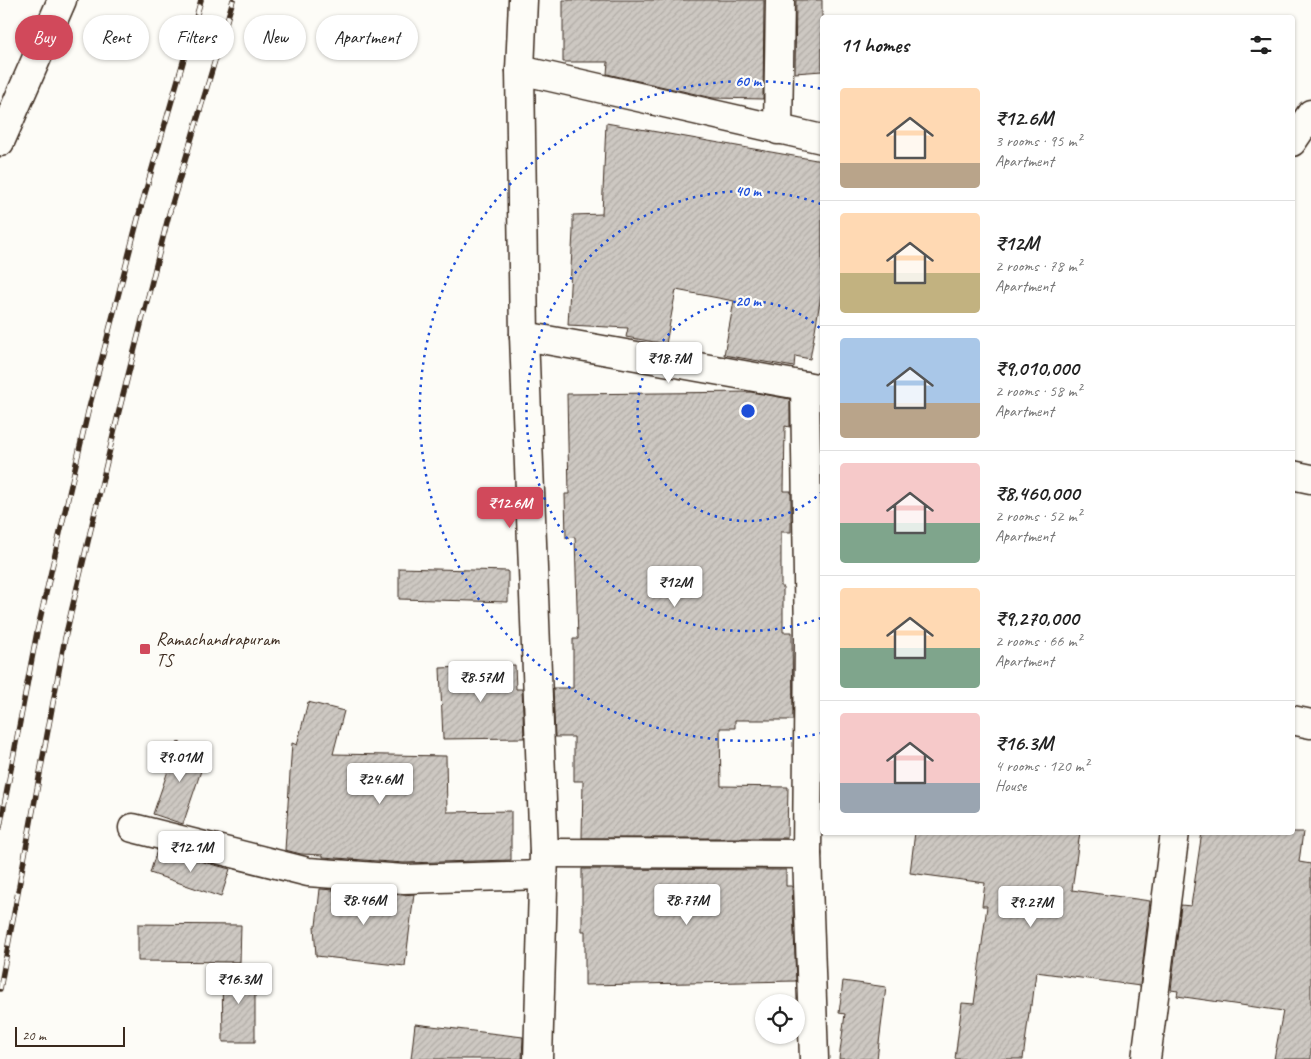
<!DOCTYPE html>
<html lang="en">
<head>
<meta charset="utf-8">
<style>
	body { margin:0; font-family:Caveat,sans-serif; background:#f6f6f6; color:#222; height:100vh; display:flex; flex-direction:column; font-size:19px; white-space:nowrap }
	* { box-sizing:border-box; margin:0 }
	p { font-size:16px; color:#767676 }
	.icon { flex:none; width:28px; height:28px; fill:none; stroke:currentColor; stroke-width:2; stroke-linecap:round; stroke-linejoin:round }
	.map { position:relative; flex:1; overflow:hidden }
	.sheet { position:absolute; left:820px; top:15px; width:475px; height:820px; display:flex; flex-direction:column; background:#fff; border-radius:5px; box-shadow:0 1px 4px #0004 }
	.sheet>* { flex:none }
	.hud { position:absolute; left:15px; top:15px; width:475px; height:45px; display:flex; gap:10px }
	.controls { position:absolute; left:755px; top:994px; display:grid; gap:10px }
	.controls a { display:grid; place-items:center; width:50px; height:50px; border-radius:50%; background:#fff; box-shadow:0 1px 4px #0004; font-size:25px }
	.scale { position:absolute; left:15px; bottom:12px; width:110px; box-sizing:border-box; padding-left:5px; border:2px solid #3b2a1e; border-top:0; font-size:14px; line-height:18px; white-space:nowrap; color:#3b2a1e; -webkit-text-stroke:4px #fdfcf7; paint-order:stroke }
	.price { position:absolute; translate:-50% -42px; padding:0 11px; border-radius:5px; background:#fff; color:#222; font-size:16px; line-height:32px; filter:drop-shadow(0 1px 2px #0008) }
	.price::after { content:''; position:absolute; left:50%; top:30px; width:15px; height:11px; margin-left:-8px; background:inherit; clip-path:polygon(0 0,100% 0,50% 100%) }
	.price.current { background:#d1495b; color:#fff }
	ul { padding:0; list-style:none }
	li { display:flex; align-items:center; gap:15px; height:125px; padding:0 20px }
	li+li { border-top:1px solid #e0e0e0 }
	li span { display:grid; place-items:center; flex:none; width:140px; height:100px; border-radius:5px; color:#555 }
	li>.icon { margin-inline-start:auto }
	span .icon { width:60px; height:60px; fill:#fffc; stroke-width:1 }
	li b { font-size:21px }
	h2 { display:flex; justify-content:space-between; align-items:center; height:60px; padding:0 20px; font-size:21px }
	.tag { padding:0 18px; border-radius:22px; background:#fff; box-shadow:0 1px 4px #0004; font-size:18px; line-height:45px }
	.tag.current { background:#d1495b; color:#fff }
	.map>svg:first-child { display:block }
</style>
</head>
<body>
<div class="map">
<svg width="1311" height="1059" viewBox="0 0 1311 1059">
	<defs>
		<pattern id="building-hatch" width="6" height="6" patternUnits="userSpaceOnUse" patternTransform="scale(1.25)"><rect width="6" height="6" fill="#cdc8c2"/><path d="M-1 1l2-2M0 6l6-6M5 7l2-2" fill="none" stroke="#b1aca6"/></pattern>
	</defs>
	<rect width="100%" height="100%" fill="#fdfcf7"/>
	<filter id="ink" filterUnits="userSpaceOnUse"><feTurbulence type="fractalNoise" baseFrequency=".02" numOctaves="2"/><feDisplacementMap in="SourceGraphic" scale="10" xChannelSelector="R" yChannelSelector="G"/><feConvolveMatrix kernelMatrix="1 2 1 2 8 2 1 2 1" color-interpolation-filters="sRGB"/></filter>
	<g filter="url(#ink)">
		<g fill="url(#building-hatch)" stroke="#3b2a1e">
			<polygon points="563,0 764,0 763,99 713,98 607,74 608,62 563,62"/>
			<polygon points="796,0 822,0 822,71 795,73"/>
			<polygon points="606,123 822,161 822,290 810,359 795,356 794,367 724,355 734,301 676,290 666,344 626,337 628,328 568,325 573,231 573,215 602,214"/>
			<polygon points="751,392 790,399 790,427 785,426 784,491 791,491 791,532 781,532 781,587 783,587 783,632 792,632 793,720 735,720 735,728 720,728 721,786 788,787 787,838 582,838 583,781 574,781 574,737 555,737 553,688 573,688 573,639 578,639 575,537 566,538 565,494 569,494 567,394"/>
			<polygon points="399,568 508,571 508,602 399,599"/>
			<polygon points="515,665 516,689 522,689 524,738 443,739 440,668"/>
			<polygon points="308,702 344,711 333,754 446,756 447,812 511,811 511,860 404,863 323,857 323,855 301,854 285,850 292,743 297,745"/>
			<polygon points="178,742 207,753 183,824 153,814"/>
			<polygon points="915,832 1080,832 1072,890 1150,901 1140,986 1036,972 1032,1005 1030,1005 1023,1059 955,1059 962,1003 974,1004 987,906 982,906 985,883 910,873"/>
			<polygon points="1202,832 1303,832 1299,862 1311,864 1311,1059 1274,1059 1283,1011 1177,996 1178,991 1171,990 1181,905 1191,906"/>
			<polygon points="157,850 230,869 221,897 150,873"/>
			<polygon points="582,869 786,870 786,886 792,886 796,981 585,985 585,931 582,931"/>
			<polygon points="320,889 403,895 414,894 405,966 316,956 314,926 316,926"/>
			<polygon points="138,924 241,925 240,962 138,961"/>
			<polygon points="222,969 255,969 255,1042 223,1042"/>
			<polygon points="843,981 886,987 877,1059 839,1059 845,1014 839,1013"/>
			<polygon points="415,1024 523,1037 522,1059 411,1059"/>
		</g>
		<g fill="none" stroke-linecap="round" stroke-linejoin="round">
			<defs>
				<g id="minor">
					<polyline points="523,0 520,70 524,336 544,853 538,1059"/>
					<polyline points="520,70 822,139"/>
					<polyline points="778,130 780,0"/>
					<polyline points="0,142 62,0"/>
					<polyline points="1292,142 1311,114"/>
					<polyline points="524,336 822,389"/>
					<polyline points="805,386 809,639 807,854 814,1059"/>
					<polyline points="1292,475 1311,479"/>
					<polyline points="1292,720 1311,724"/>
					<polyline points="133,828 308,872 404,879 543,875"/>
					<polyline points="544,853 807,854"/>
					<polyline points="1146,1059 1175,832"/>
				</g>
			</defs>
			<use href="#minor" stroke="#3b2a1e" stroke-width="31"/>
			<use href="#minor" stroke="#fdfcf7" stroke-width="28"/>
			<defs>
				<g id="rail">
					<polyline points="0,827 37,632 88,412 141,207 201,0"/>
					<polyline points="0,989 65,638 118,415 169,214 233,0"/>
				</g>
			</defs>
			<use href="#rail" stroke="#3b2a1e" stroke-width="5.5"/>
			<use href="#rail" stroke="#fdfcf7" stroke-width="4" stroke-dasharray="11" stroke-linecap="butt"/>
		</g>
	</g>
	<g fill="none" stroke="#1d4ed8" stroke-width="2.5" stroke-dasharray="2.5 5">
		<path d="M822 492A110 110 0 1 1 822 330"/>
		<path d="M821 618A220 220 0 1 1 821 204"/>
		<path d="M822 733A330 330 0 1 1 822 89"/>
	</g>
	<rect fill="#d1495b" stroke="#fdfcf7" stroke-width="2" x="139" y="643" width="12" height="12" rx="2.5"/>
	<g text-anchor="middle" stroke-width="4.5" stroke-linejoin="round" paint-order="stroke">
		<g font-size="18" fill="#3b2a1e" stroke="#fdfcf7" text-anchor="start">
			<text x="156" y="645">Ramachandrapuram<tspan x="156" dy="21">TS</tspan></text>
		</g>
	</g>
	<circle cx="748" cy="411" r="8" fill="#1d4ed8" stroke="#fdfcf7" stroke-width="2.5"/>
	<g font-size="15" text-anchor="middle" font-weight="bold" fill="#1d4ed8" stroke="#fdfcf7" stroke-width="4.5" stroke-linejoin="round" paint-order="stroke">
		<text x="748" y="86">60 m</text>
		<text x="748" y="196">40 m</text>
		<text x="748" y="306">20 m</text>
	</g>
</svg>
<div class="controls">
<a><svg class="icon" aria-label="locate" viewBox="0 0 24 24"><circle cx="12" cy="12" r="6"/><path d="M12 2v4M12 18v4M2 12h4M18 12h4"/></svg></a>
</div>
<div class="scale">20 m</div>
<b class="price" style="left:669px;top:384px">₹18.7M</b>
<b class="price current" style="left:510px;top:529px">₹12.6M</b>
<b class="price" style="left:675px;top:608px">₹12M</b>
<b class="price" style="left:481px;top:703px">₹8.57M</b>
<b class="price" style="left:180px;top:783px">₹9.01M</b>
<b class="price" style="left:380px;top:805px">₹24.6M</b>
<b class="price" style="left:191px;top:873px">₹12.1M</b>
<b class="price" style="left:364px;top:926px">₹8.46M</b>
<b class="price" style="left:687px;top:926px">₹8.77M</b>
<b class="price" style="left:1031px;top:928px">₹9.27M</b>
<b class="price" style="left:239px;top:1005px">₹16.3M</b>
<div class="hud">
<a class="tag current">Buy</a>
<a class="tag">Rent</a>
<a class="tag">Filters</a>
<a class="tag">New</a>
<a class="tag">Apartment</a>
</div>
<section class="sheet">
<h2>11 homes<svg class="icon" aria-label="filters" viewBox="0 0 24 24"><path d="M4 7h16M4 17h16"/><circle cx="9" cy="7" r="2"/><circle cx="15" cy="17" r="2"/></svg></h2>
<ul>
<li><span style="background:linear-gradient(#ffd9b3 75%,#b9a48a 0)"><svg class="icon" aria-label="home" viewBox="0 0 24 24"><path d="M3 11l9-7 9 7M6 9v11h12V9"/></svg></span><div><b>₹12.6M</b><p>3 rooms · 95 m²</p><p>Apartment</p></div></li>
<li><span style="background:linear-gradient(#ffd9b3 60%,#c2b280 0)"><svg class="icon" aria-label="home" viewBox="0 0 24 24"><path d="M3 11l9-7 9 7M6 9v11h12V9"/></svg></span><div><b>₹12M</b><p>2 rooms · 78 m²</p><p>Apartment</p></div></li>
<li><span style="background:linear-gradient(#a9c7e8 65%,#b9a48a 0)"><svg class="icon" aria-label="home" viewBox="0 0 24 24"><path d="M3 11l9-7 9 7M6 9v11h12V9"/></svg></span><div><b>₹9,010,000</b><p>2 rooms · 58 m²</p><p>Apartment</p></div></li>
<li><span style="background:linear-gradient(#f6c9c9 60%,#7fa58c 0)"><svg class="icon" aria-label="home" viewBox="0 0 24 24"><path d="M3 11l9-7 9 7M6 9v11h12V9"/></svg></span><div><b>₹8,460,000</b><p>2 rooms · 52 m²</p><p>Apartment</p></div></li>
<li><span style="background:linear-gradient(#ffd9b3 60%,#7fa58c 0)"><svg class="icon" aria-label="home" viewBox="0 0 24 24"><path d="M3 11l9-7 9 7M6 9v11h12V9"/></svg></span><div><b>₹9,270,000</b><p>2 rooms · 66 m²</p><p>Apartment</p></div></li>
<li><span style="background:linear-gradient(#f6c9c9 70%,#9aa5b1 0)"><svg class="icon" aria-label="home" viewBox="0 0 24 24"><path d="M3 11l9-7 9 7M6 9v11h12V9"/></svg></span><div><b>₹16.3M</b><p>4 rooms · 120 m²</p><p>House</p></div></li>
</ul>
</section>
</div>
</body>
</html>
